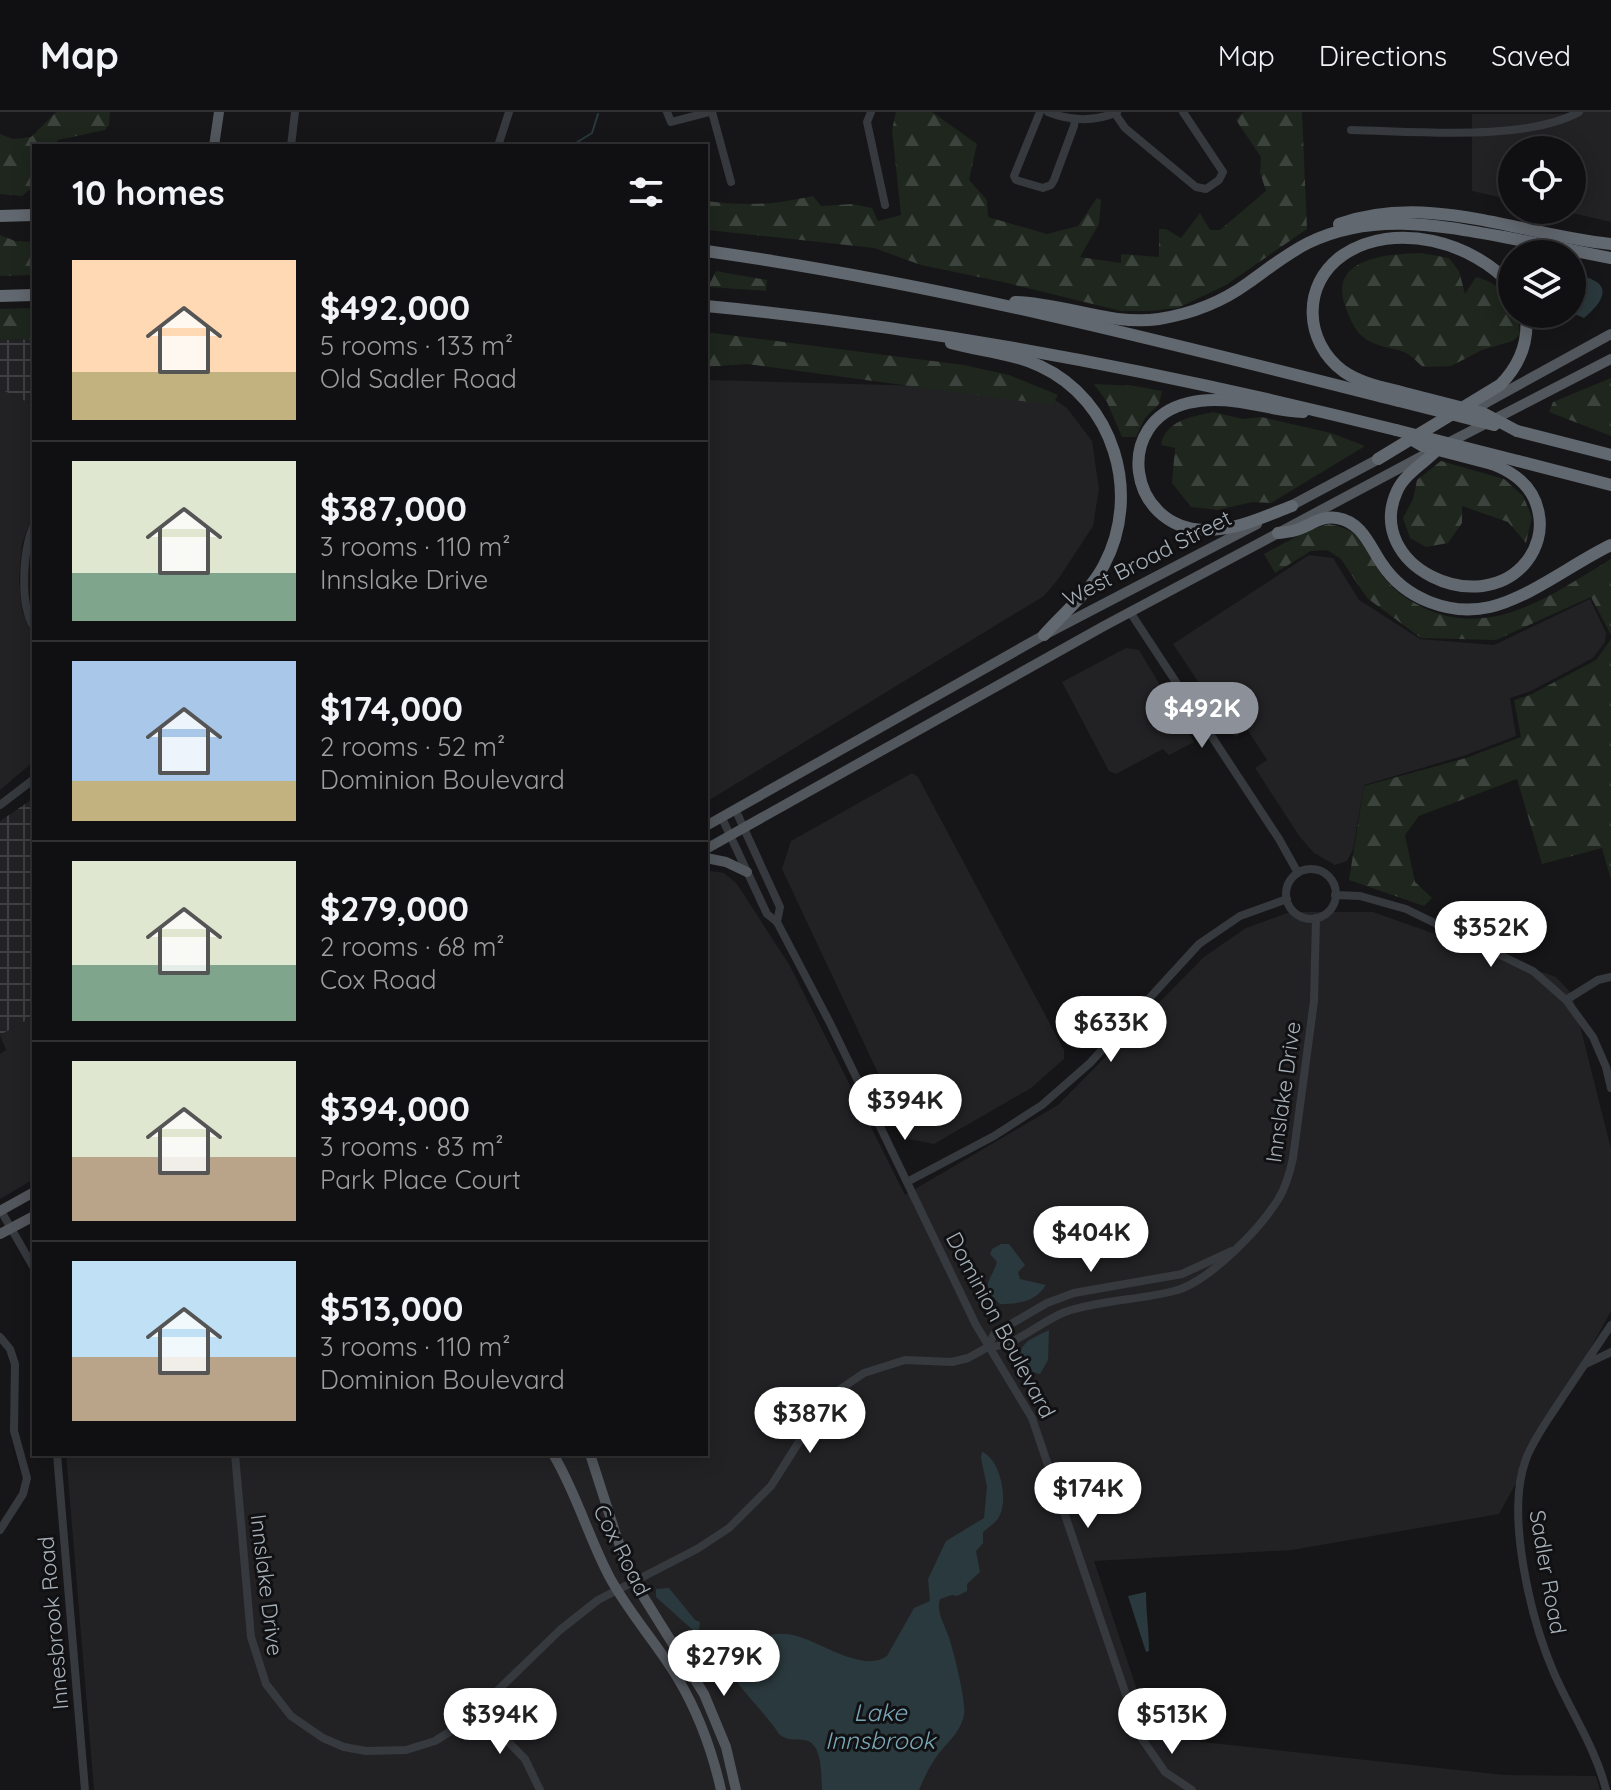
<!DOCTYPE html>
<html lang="en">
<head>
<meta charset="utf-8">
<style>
	body { margin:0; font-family:Quicksand,sans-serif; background:#1e1e20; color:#f1f3f6; height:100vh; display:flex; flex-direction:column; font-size:30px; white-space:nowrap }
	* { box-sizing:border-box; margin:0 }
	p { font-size:26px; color:#9c9d9f }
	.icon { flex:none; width:44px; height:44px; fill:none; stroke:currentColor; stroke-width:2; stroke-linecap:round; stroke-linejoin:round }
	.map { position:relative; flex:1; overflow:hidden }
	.details { position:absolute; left:32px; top:32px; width:676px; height:1312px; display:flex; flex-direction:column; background:#101012; border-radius:0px; box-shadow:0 4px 20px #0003,0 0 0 2px #303032 }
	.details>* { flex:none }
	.buttons { position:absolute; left:1498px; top:24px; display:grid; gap:16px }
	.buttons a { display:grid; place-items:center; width:88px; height:88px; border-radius:50%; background:#101012; box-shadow:0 4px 20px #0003,0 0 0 2px #303032; font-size:40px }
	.price { position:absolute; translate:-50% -68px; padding:0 18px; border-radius:28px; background:#fff; color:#222; font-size:26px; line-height:52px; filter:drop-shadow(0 2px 4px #0008) }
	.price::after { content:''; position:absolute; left:50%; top:48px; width:24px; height:18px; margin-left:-12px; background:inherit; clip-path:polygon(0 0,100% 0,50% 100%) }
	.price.selected { background:#8c9099; color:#fff }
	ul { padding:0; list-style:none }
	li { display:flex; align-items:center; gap:24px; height:200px; padding:0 40px }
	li+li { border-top:2px solid #303032 }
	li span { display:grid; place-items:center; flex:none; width:224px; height:160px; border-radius:0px; color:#555 }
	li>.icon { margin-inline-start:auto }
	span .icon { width:96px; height:96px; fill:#fffc; stroke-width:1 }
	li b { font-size:34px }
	h2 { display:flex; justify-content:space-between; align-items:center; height:96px; padding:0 40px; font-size:34px }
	header { display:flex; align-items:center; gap:48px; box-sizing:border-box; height:112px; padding:0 40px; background:#101012; border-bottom:2px solid #303032 }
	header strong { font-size:38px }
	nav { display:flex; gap:44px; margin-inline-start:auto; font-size:28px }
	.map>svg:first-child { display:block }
</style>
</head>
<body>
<header>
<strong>Map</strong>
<nav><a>Map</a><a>Directions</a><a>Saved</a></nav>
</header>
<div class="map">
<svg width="1611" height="1678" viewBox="0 0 1611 1678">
	<defs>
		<pattern id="industrial-grid" width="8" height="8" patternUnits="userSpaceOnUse" patternTransform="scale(2)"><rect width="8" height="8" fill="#222225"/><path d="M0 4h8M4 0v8" fill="none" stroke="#3f4043"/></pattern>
		<pattern id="forest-firs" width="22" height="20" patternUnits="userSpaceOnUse" patternTransform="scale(2)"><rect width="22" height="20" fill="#1e261d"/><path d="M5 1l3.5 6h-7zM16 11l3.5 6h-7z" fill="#3c433c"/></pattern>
	</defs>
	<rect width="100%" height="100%" fill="#161618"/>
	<g fill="#222225">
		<polygon points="1579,0 1611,0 1611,110 1559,98 1572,98 1572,38 1512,38 1512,88 1472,79 1472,2 1576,2"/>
		<polygon points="706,268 1039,277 1067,296 1092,329 1099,377 1093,414 1059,466 1044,484 706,690"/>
		<polygon points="0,277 34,293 34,400 22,432 19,468 22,499 34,526 34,649 0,678"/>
		<polygon points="1309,443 1333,446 1359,488 1420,527 1494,533 1590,487 1606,521 1605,530 1593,546 1531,579 1510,586 1516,624 1466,643 1364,673 1353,737 1347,749 1335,753 1314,741 1300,725 1255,656 1267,648 1247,617 1235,625 1173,532"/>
		<polygon points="1126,536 1139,538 1194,630 1169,643 1163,637 1116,662 1109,659 1062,570"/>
		<polygon points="912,661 918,665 1064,938 1064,947 1031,976 934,1032 909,1027 782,757 791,729"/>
		<polygon points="711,759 724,761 737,772 790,854 905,1083 1058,993 1204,845 1246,816 1290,800 1373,800 1556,865 1572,882 1611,1037 1611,1199 1499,1402 1292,1438 1094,1449 1137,1578 1145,1581 1175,1627 1504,1663 1596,1664 1600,1678 94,1678 66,1342 706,1342 706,762"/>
		<polygon points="34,904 34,1067 0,1087 0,942 6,938 0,923"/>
	</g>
	<g fill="url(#industrial-grid)">
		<polygon points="34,227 34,293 0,277 0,228"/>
		<polygon points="34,686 34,904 0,923 0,709"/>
	</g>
	<g fill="url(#forest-firs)">
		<polygon points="56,0 110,0 109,13 105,18 58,28 54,34 34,34 34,74 22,84 0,82 0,22 13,27 31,25"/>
		<path d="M896,0H932L977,32L969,68L987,88L988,105L1047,122L1078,114L1097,86L1101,88L1099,112L1080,145L1121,151V142L1159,145V117H1166L1181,126L1200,101L1210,118H1220L1266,79L1260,60L1261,45L1236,8L1243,0H1302L1307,117L1226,173L1178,196L1149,199H1121L1003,170L921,153L874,136L708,118L706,89C746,94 773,93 813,84L821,94L852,92L872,96L878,109L901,103L892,18Z"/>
		<polygon points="0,123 15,129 34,130 34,163 0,164"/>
		<path d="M1421,141L1449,146L1459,159L1465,182L1476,165C1491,168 1502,178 1512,190V202H1517L1520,222L1513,229L1482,238L1451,254L1423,255C1417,250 1411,243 1404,240C1390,235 1375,235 1363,225C1355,219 1348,203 1345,193C1328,145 1390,142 1421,141Z"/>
		<polygon points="716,159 767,168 766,179 708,175"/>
		<polygon points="34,196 34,227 0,228 0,197"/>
		<polygon points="706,220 964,253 1009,263 1058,283 1052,293 747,252 706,255"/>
		<polygon points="1611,266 1611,324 1549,300 1553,290"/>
		<polygon points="1094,272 1135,274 1162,279 1159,292 1145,306 1136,325 1122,325 1107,290"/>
		<path d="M1213,300L1243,307L1261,305L1331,321L1365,334L1271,391L1252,390L1218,398L1191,395L1172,371L1175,336L1161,333C1166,308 1191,305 1213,300Z"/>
		<polygon points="1441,349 1504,367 1523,384 1532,405 1526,431 1508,410 1462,394 1462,411 1448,431 1426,435 1410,426 1403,406 1413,387 1417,368"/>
		<path d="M1329,412C1373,421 1363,442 1387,469C1397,481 1411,490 1426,497C1495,527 1554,481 1611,447V523L1591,485L1496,528L1421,526L1367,486L1341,447L1327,438L1311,439L1275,461L1264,442L1309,418Z"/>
		<polygon points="1611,527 1611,768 1602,736 1542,752 1517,667 1419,704 1405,723 1415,770 1432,786 1424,794 1349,768 1364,674 1466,646 1521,625 1514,588 1530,583 1596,548"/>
	</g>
	<g fill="#2a393d">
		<path d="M1572,162C1610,168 1611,183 1584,206L1572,201Z"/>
		<path d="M1001,1132H1009L1025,1153L1018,1160L1020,1167L1046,1173C1036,1190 1017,1192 1000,1192C978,1173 991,1170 997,1150L990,1142L992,1137Z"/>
		<path d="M1049,1218L1048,1248L1040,1262C1027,1260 1012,1246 1025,1232C1030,1226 1042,1222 1049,1218Z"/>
		<path d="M982,1340C1001,1347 1010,1392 997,1408C993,1412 987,1417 983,1420V1431L976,1439L980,1460L967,1472V1479L957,1484L952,1483L940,1487C936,1500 944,1511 948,1523C953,1536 967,1592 964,1603C960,1623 943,1633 933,1650C927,1659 923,1669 919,1678H822C821,1663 823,1630 804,1628C794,1627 787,1629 779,1622C764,1597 713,1554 716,1524C725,1521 731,1528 741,1528C762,1528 771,1517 797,1524C822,1531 864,1561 887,1544L914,1496L930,1489L928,1467L946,1429L984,1406L987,1375L981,1346Z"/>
		<polygon points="669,1476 695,1508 700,1510 699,1518 695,1520 656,1485 656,1477"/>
		<path d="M1146,1480C1146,1501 1149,1518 1149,1539L1146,1540L1128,1484Z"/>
	</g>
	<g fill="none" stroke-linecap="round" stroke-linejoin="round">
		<polyline stroke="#2a393d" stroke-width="2" points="571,34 592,21 598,2"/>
		<g stroke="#36393d" stroke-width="8">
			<polyline points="667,0 671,10 710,0"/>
			<polyline points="712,0 731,70"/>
			<polyline points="871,0 867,10 885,93"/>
			<polyline points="1040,0 1014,64 1016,68 1043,76 1051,73 1054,68 1074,14 1075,7"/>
			<path d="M1048,0C1070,9 1095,10 1117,0"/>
			<polyline points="1114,0 1125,16 1196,75 1206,77 1219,68 1223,60 1183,0"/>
			<path d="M1351,18C1414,19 1525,30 1579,0"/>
			<polyline points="291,34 295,0"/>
			<polyline points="498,34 509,0"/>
			<path d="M34,413C23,436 19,493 34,515"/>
			<polyline points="1130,500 1279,727 1298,761"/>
			<polyline points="0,693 34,667"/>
			<polyline points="736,699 780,795 777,810"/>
			<polyline points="722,706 767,802 777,810 830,911 976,1213 1032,1306 1140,1624 1165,1660 1192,1678"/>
			<circle cx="1311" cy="782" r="25"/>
			<polyline points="1335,783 1360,784 1406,797 1533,859 1566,888 1593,925 1606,955 1611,976"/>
			<polyline points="1566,888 1598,868 1611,865"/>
			<polyline points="907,1070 994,1024 1042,993 1090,951 1199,832 1240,804 1287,787"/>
			<polyline points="1,1099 34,1156"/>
			<polyline points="0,1225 10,1237 15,1252 14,1319 27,1366 23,1382 0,1418"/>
			<path d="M988,1235C1016,1235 1039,1210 1065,1200C1100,1188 1139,1188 1174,1179C1208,1171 1261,1116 1279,1086C1286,1074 1290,1060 1293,1046L1314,889L1316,806"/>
			<polyline points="1586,1252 1611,1240"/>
			<polyline points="57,1342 85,1678"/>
			<polyline points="235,1342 251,1525 266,1572 291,1604 323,1626 344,1635 366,1639 406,1638 435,1629 465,1610 560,1518 598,1488 697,1437 729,1416 771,1374 823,1292 836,1280 864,1261 905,1248 952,1250 968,1246 988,1235 994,1222 1047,1191 1074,1181 1182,1162 1232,1139"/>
			<polyline points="477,1598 525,1647 540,1678"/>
			<path d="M1606,1678C1596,1637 1571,1600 1554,1561C1531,1508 1505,1402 1526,1347C1534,1326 1548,1308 1560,1289C1577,1264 1594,1238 1611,1213"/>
		</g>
		<g stroke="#52575d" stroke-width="10">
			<polyline points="214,34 219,0"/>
			<polyline points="1469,300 1611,222"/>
			<polyline points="1446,332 1611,247"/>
			<polyline points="1285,397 1384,344"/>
			<polyline points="706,714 1044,523 1257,412"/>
			<polyline points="706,737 1104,514 1428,341"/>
			<polyline points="706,746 726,750 747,760"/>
			<polyline points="0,1099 34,1080"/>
			<polyline points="0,1122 34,1104"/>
			<path d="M553,1342C576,1380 588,1424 609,1464C628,1500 656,1530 677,1565C698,1600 712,1638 721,1678"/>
			<polyline points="590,1342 617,1426 633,1468 704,1582 726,1635 736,1678"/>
		</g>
		<g stroke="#62686f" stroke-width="12">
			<polyline points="0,104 34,103"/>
			<path d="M1339,112C1430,80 1520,123 1611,132"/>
			<path d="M706,139C941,172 1170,231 1399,289"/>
			<polyline points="0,184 34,183"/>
			<path d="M1015,190C1064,191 1110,214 1159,207C1190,202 1222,190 1248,171C1268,157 1286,142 1308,131C1372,100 1437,113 1504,125C1540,132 1575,139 1611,146"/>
			<path d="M706,194C940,216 1169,261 1396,318"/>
			<path d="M951,231C980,239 1012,241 1040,254C1114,288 1142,382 1104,453C1090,480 1064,500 1044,523"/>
			<path d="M1401,280C1381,275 1360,271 1343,259C1304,230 1301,172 1343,143C1395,108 1473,130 1512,174"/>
			<polyline points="1517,319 1611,343"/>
			<path d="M1439,336C1426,350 1405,361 1397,379C1363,454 1481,509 1527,449C1537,436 1542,419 1539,403C1535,376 1516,361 1492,352"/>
			<path d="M1378,347L1500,273C1520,253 1529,230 1526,202"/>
			<polyline points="1518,349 1611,373"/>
			<path d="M1292,394C1263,405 1235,419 1204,418C1127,415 1113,309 1188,291C1228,281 1264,298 1303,300"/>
			<path d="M1278,421C1284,420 1291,420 1296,418C1310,414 1321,403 1337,406C1362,410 1369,433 1382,452C1405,487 1450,504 1490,495C1531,485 1573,451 1611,433"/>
		</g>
		<g stroke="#62686f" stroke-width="12">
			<polyline points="1401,280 1483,301 1517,319"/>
			<polyline points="1399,289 1494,313"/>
			<polyline points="1396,318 1518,349"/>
			<polyline points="1409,326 1423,334 1492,352"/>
		</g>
	</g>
	<g text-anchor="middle" stroke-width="6" stroke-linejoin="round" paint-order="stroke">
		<g font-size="22" fill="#a6b0b9" stroke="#111113">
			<text transform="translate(1147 446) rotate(-27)" y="8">West Broad Street</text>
			<text transform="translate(1283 980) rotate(-82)" y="8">Innslake Drive</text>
			<text transform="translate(1001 1213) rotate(62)" y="8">Dominion Boulevard</text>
			<text transform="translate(622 1438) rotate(63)" y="8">Cox Road</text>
			<text transform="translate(1548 1460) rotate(80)" y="8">Sadler Road</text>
			<text transform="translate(267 1473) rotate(83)" y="8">Innslake Drive</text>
			<text transform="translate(53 1511) rotate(-95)" y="8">Innesbrook Road</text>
		</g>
		<g font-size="24" font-style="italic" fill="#7aa8b8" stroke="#111113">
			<text x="880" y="1609">Lake<tspan x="880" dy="28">Innsbrook</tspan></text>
		</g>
	</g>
</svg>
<div class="buttons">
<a><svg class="icon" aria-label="locate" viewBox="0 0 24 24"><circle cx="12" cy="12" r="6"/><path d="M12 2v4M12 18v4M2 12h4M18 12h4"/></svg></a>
<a><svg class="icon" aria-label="layers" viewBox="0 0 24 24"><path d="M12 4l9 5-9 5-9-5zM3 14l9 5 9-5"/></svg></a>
</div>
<b class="price selected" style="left:1202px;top:638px">$492K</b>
<b class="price" style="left:1491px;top:857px">$352K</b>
<b class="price" style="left:1111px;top:952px">$633K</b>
<b class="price" style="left:905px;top:1030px">$394K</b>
<b class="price" style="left:1091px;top:1162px">$404K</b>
<b class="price" style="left:810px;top:1343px">$387K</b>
<b class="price" style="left:1088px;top:1418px">$174K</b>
<b class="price" style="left:724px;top:1586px">$279K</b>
<b class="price" style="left:500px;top:1644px">$394K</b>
<b class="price" style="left:1172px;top:1644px">$513K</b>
<section class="details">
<h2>10 homes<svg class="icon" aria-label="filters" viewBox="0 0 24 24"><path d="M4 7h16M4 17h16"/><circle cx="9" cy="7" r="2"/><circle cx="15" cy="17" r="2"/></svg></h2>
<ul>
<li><span style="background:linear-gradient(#ffd9b3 70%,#c2b280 0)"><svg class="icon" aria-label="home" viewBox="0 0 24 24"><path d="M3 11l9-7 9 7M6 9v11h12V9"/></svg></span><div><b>$492,000</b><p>5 rooms · 133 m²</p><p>Old Sadler Road</p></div></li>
<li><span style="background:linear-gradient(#dfe7d0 70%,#7fa58c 0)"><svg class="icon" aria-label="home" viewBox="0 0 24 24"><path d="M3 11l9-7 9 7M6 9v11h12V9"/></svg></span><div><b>$387,000</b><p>3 rooms · 110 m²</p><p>Innslake Drive</p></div></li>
<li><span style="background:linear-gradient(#a9c7e8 75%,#c2b280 0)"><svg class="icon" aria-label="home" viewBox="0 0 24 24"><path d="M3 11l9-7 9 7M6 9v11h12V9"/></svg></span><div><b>$174,000</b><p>2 rooms · 52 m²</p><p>Dominion Boulevard</p></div></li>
<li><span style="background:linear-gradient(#dfe7d0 65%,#7fa58c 0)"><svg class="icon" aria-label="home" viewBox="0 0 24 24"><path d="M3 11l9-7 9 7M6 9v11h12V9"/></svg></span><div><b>$279,000</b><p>2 rooms · 68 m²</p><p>Cox Road</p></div></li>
<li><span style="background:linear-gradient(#dfe7d0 60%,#b9a48a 0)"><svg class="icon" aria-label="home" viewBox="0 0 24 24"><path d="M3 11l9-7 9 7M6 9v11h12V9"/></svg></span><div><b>$394,000</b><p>3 rooms · 83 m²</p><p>Park Place Court</p></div></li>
<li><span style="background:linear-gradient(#bfe0f5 60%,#b9a48a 0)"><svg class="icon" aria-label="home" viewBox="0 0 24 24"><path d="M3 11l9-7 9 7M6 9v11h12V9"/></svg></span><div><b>$513,000</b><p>3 rooms · 110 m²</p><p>Dominion Boulevard</p></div></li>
</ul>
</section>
</div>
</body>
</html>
